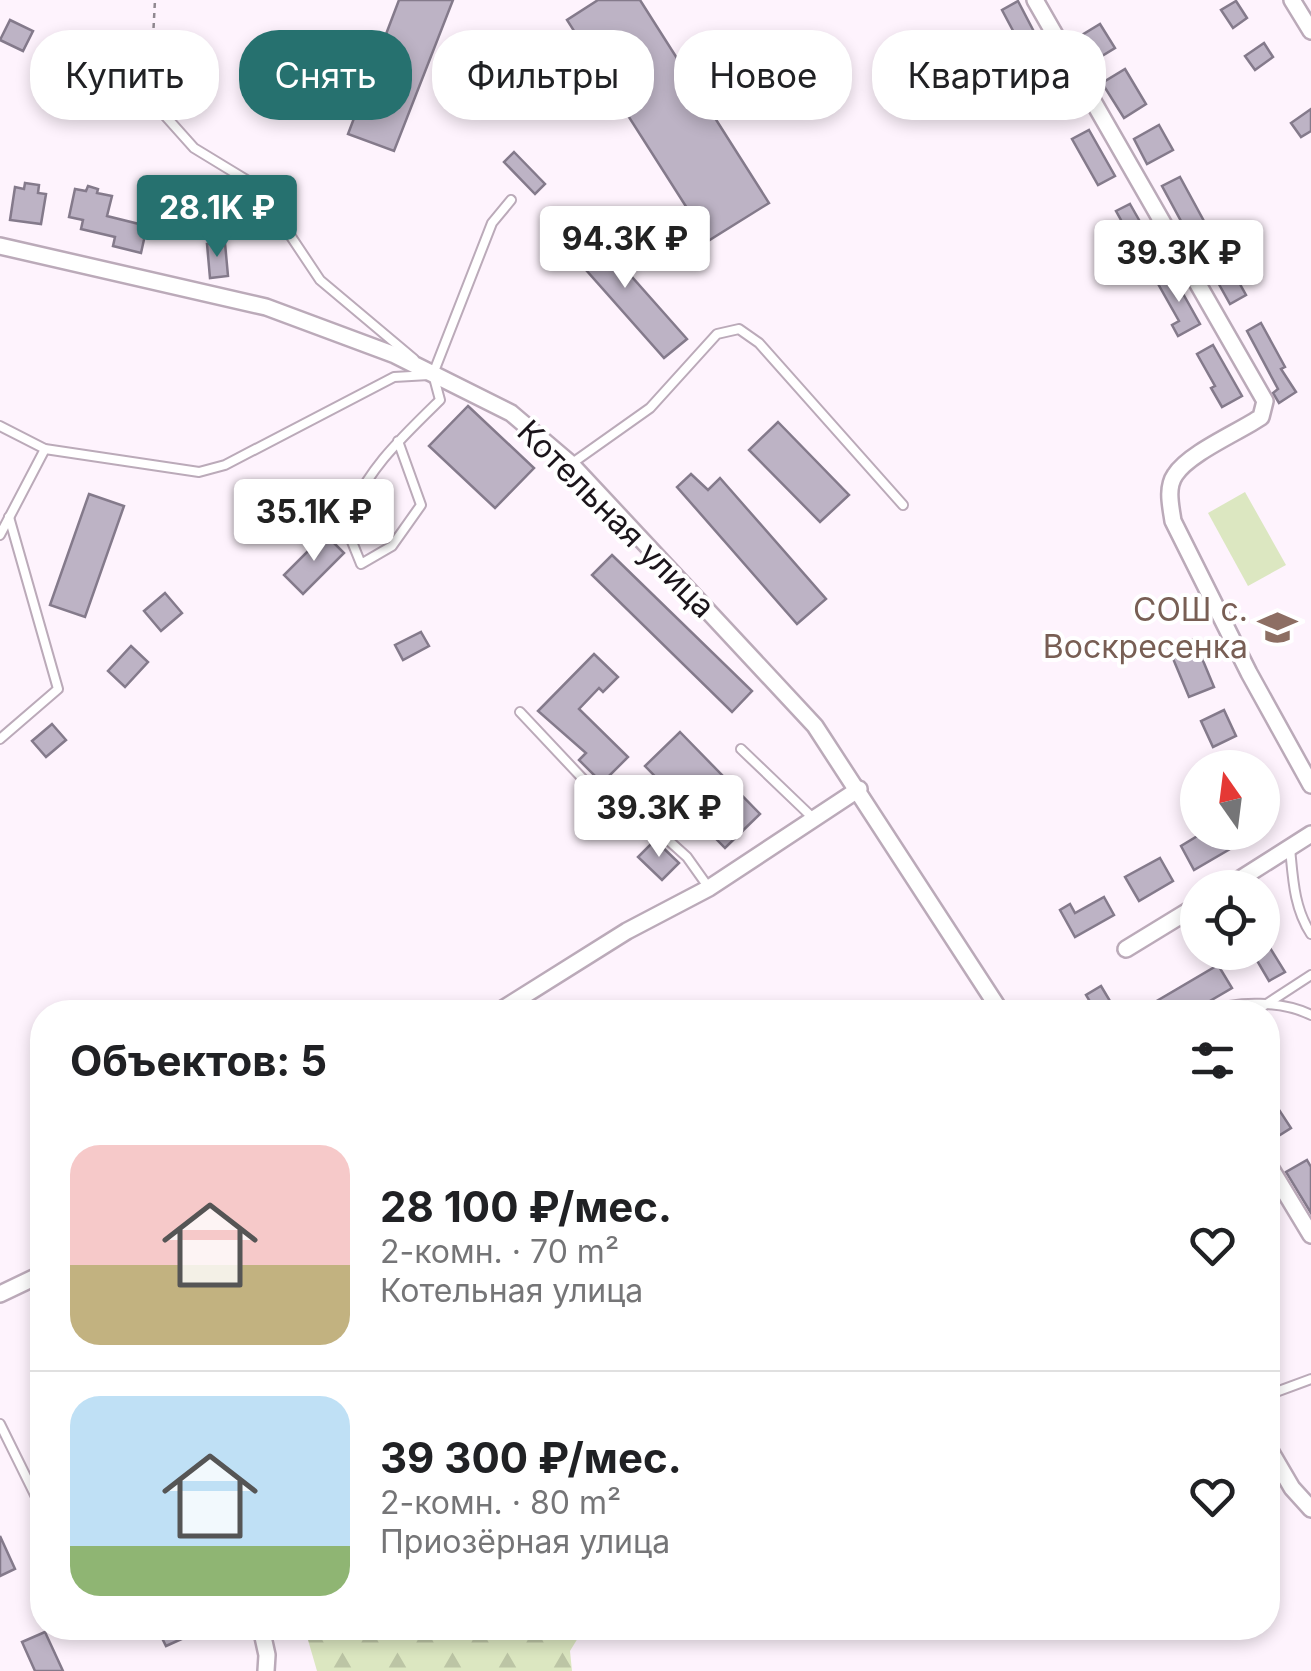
<!DOCTYPE html>
<html lang="ru">
<head>
<meta charset="utf-8">
<style>
	body { margin:0; font-family:Inter,sans-serif; background:#f2f2f2; color:#202124; height:100vh; display:flex; flex-direction:column; font-size:38px; white-space:nowrap }
	* { box-sizing:border-box; margin:0 }
	p { font-size:32px; color:#757577 }
	.icon { flex:none; width:55px; height:55px; fill:none; stroke:currentColor; stroke-width:2; stroke-linecap:round; stroke-linejoin:round }
	.map { position:relative; flex:1; overflow:hidden }
	.details { position:absolute; left:30px; top:1000px; width:1250px; height:640px; display:flex; flex-direction:column; background:#fff; border-radius:40px; box-shadow:0 5px 15px #0003 }
	.details>* { flex:none }
	.top-card { position:absolute; left:30px; top:30px; width:1252px; height:90px; display:flex; gap:20px }
	.needle { width:65px; rotate:346deg }
	.fabs { position:absolute; left:1180px; top:750px; display:grid; gap:20px }
	.fabs a { display:grid; place-items:center; width:100px; height:100px; border-radius:50%; background:#fff; box-shadow:0 5px 15px #0003; font-size:50px }
	.price { position:absolute; translate:-50% -85px; padding:0 22px; border-radius:10px; background:#fff; color:#222; font-size:32px; line-height:65px; filter:drop-shadow(0 2px 5px #0008) }
	.price::after { content:''; position:absolute; left:50%; top:60px; width:30px; height:22px; margin-left:-15px; background:inherit; clip-path:polygon(0 0,100% 0,50% 100%) }
	.price.current { background:#26716f; color:#fff }
	ul { padding:0; list-style:none }
	li { display:flex; align-items:center; gap:30px; height:250px; padding:0 40px }
	li+li { border-top:2px solid #e0e0e0 }
	li span { display:grid; place-items:center; flex:none; width:280px; height:200px; border-radius:30px; color:#555 }
	li>.icon { margin-inline-start:auto }
	span .icon { width:120px; height:120px; fill:#fffc; stroke-width:1 }
	li b { font-size:42px }
	h2 { display:flex; justify-content:space-between; align-items:center; height:120px; padding:0 40px; font-size:42px }
	.tag { padding:0 35px; border-radius:40px; background:#fff; box-shadow:0 5px 15px #0003; font-size:35px; line-height:90px }
	.tag.current { background:#26716f; color:#fff }
	.map>svg:first-child { display:block }
</style>
</head>
<body>
<div class="map">
<svg width="1311" height="1671" viewBox="0 0 1311 1671">
	<defs>
		<pattern id="forest-firs" width="22" height="20" patternUnits="userSpaceOnUse" patternTransform="scale(2.5)"><rect width="22" height="20" fill="#dce7c1"/><path d="M5 1l3.5 6h-7zM16 11l3.5 6h-7z" fill="#bcc5a5"/></pattern>
	</defs>
	<rect width="100%" height="100%" fill="#fef3fd"/>
	<polygon fill="url(#forest-firs)" points="316,1628 584,1628 570,1651 572,1671 317,1671 308,1640"/>
	<polygon fill="#dce7c1" points="1245,492 1286,565 1248,586 1208,513"/>
	<g fill="#bdb3c5" stroke="#847a8b" stroke-width="2.5">
		<polygon points="399,0 453,0 394,151 348,134"/>
		<polygon points="598,0 640,0 769,203 708,241 567,20"/>
		<polygon points="1018,1 1044,51 1028,59 1002,10"/>
		<polygon points="1236,1 1247,18 1233,28 1221,10"/>
		<polygon points="10,20 33,31 23,51 0,40"/>
		<polygon points="1100,24 1115,48 1092,62 1077,38"/>
		<polygon points="1264,43 1273,57 1255,70 1245,56"/>
		<polygon points="1125,69 1146,104 1124,118 1102,83"/>
		<polygon points="1311,109 1311,131 1301,137 1291,123"/>
		<polygon points="1159,125 1173,150 1147,164 1134,139"/>
		<polygon points="1089,130 1115,176 1098,185 1072,139"/>
		<polygon points="514,152 545,184 535,194 504,162"/>
		<polygon points="1180,177 1205,223 1187,232 1162,186"/>
		<polygon points="25,183 39,185 38,193 46,194 41,224 10,220 15,187 24,189"/>
		<polygon points="88,186 98,189 97,193 112,196 107,216 147,226 141,253 113,246 115,237 81,229 83,220 69,217 75,189 86,191"/>
		<polygon points="1130,204 1159,255 1145,263 1116,211"/>
		<polygon points="586,225 687,339 664,358 563,244"/>
		<polygon points="225,243 228,276 210,278 207,244"/>
		<polygon points="1221,250 1246,295 1230,304 1216,279 1210,281 1200,262"/>
		<polygon points="1172,274 1200,324 1178,336 1172,325 1179,321 1157,282"/>
		<polygon points="1261,323 1285,367 1281,369 1296,392 1279,403 1273,393 1278,389 1247,331"/>
		<polygon points="1213,345 1242,396 1222,407 1211,388 1215,386 1197,354"/>
		<polygon points="468,406 534,468 495,508 429,446"/>
		<polygon points="778,422 849,495 820,522 749,450"/>
		<polygon points="691,474 708,490 720,478 826,599 797,624 677,487"/>
		<polygon points="89,494 124,506 85,617 50,605"/>
		<polygon points="325,534 344,553 303,594 284,575"/>
		<polygon points="612,555 752,691 732,712 592,575"/>
		<polygon points="165,593 182,613 161,631 144,611"/>
		<polygon points="421,632 429,646 403,660 395,645"/>
		<polygon points="1194,639 1214,687 1189,697 1169,649"/>
		<polygon points="131,646 148,662 125,687 108,671"/>
		<polygon points="594,654 618,677 603,692 599,688 579,709 628,757 602,783 579,760 586,753 538,711"/>
		<polygon points="1224,710 1236,736 1213,747 1201,721"/>
		<polygon points="52,724 66,740 46,757 32,741"/>
		<polygon points="680,732 760,814 725,848 645,766"/>
		<polygon points="1204,832 1221,832 1230,849 1194,870 1181,846"/>
		<polygon points="655,840 679,863 662,880 638,857"/>
		<polygon points="1160,858 1173,881 1139,901 1125,877"/>
		<polygon points="1104,897 1114,915 1075,937 1060,910 1070,904 1075,913"/>
		<polygon points="1262,935 1285,972 1269,981 1252,952 1262,952"/>
		<polygon points="1218,965 1232,988 1191,1012 1138,1012"/>
		<polygon points="1101,986 1110,1001 1095,1010 1086,995"/>
		<polygon points="1268,1093 1291,1128 1272,1140 1268,1133"/>
		<polygon points="1307,1160 1311,1167 1311,1213 1286,1172"/>
		<polygon points="0,1536 15,1569 0,1576"/>
		<polygon points="157,1628 206,1628 166,1646"/>
		<polygon points="45,1632 63,1671 35,1671 22,1642"/>
	</g>
	<g fill="none" stroke-linecap="round" stroke-linejoin="round">
		<defs>
			<g id="lane">
				<polyline points="151,48 152,101 194,148 258,187 320,280 414,359"/>
				<polyline points="0,426 45,449 199,472 225,465 394,377 429,375"/>
				<path d="M398,441L421,505L392,546L361,564L344,522C371,466 396,443 440,400L433,374L492,223L511,200"/>
				<polyline points="571,464 650,408 717,334 739,329 759,343 903,505"/>
				<polyline points="0,535 45,449"/>
				<polyline points="520,712 599,796 637,812 687,857 709,888"/>
				<polyline points="0,739 58,689 9,517"/>
				<polyline points="741,749 813,818"/>
				<path d="M1290,848C1293,879 1294,908 1311,934"/>
				<polyline points="1265,1005 1311,975"/>
				<path d="M1208,1012C1237,1000 1283,1001 1311,1015"/>
				<polyline points="1268,1395 1311,1379"/>
				<polyline points="0,1424 42,1509"/>
			</g>
			<g id="street">
				<path d="M1035,0L1265,401L1261,417C1239,432 1189,453 1175,475C1166,488 1171,507 1173,521L1249,673L1311,785"/>
				<polyline points="1292,0 1311,31"/>
				<polyline points="0,246 266,307 395,355 511,413 571,464 815,726 1001,1012"/>
				<polyline points="1226,888 1311,834"/>
				<polyline points="1126,949 1198,905"/>
				<polyline points="498,1012 627,931 709,888 859,789"/>
				<polyline points="1268,1164 1311,1235"/>
				<polyline points="0,1294 42,1274"/>
				<polyline points="1268,1447 1292,1488 1311,1509"/>
				<polyline points="261,1628 267,1655 266,1671"/>
			</g>
		</defs>
		<use href="#lane" stroke="#bbaab9" stroke-width="12"/>
		<use href="#street" stroke="#bbaab9" stroke-width="20"/>
		<polyline stroke="#908890" stroke-width="2.5" stroke-dasharray="5 5" stroke-linecap="butt" points="153,38 155,0"/>
		<use href="#lane" stroke="#fff" stroke-width="8"/>
		<use href="#street" stroke="#fff" stroke-width="15"/>
	</g>
	<defs>
		<symbol id="school-bare" viewBox="-9 -9 18 18"><path d="M0-5L7-2L0 1L-7-2ZM-4 1L0 2.5L4 1V4Q0 6-4 4Z" fill="#8d6e63" stroke="#fff" stroke-width="2.5" paint-order="stroke"/></symbol>
	</defs>
	<g fill-rule="evenodd">
		<use href="#school-bare" x="1250" y="600" width="55" height="55"/>
	</g>
	<g text-anchor="middle" stroke-width="8" stroke-linejoin="round" paint-order="stroke">
		<g font-size="32" fill="#1b151b" stroke="#fff">
			<text transform="translate(616 519) rotate(45)" y="11">Котельная улица</text>
		</g>
		<g font-size="32" fill="#785e54" stroke="#fff" text-anchor="end">
			<text x="1248" y="621">СОШ с.<tspan x="1248" dy="37">Воскресенка</tspan></text>
		</g>
	</g>
</svg>
<div class="fabs">
<a><svg class="needle" viewBox="-14 -14 28 28"><path d="M0-13l5 13h-10z" fill="#e53935"/><path d="M0 13l5-13h-10z" fill="#757577"/></svg></a>
<a><svg class="icon" aria-label="locate" viewBox="0 0 24 24"><circle cx="12" cy="12" r="6"/><path d="M12 2v4M12 18v4M2 12h4M18 12h4"/></svg></a>
</div>
<b class="price current" style="left:217px;top:260px">28.1K ₽</b>
<b class="price" style="left:625px;top:291px">94.3K ₽</b>
<b class="price" style="left:1179px;top:305px">39.3K ₽</b>
<b class="price" style="left:314px;top:564px">35.1K ₽</b>
<b class="price" style="left:659px;top:860px">39.3K ₽</b>
<div class="top-card">
<a class="tag">Купить</a>
<a class="tag current">Снять</a>
<a class="tag">Фильтры</a>
<a class="tag">Новое</a>
<a class="tag">Квартира</a>
</div>
<section class="details">
<h2>Объектов: 5<svg class="icon" aria-label="filters" viewBox="0 0 24 24"><path d="M4 7h16M4 17h16"/><circle cx="9" cy="7" r="2"/><circle cx="15" cy="17" r="2"/></svg></h2>
<ul>
<li><span style="background:linear-gradient(#f6c9c9 60%,#c2b280 0)"><svg class="icon" aria-label="home" viewBox="0 0 24 24"><path d="M3 11l9-7 9 7M6 9v11h12V9"/></svg></span><div><b>28 100 ₽/мес.</b><p>2-комн. · 70 m²</p><p>Котельная улица</p></div><svg class="icon" aria-label="heart" viewBox="0 0 24 24"><path d="M12 20l-8-8c-3-5 5-10 8-4 3-6 11-1 8 4z"/></svg></li>
<li><span style="background:linear-gradient(#bfe0f5 75%,#8fb573 0)"><svg class="icon" aria-label="home" viewBox="0 0 24 24"><path d="M3 11l9-7 9 7M6 9v11h12V9"/></svg></span><div><b>39 300 ₽/мес.</b><p>2-комн. · 80 m²</p><p>Приозёрная улица</p></div><svg class="icon" aria-label="heart" viewBox="0 0 24 24"><path d="M12 20l-8-8c-3-5 5-10 8-4 3-6 11-1 8 4z"/></svg></li>
</ul>
</section>
</div>
</body>
</html>
